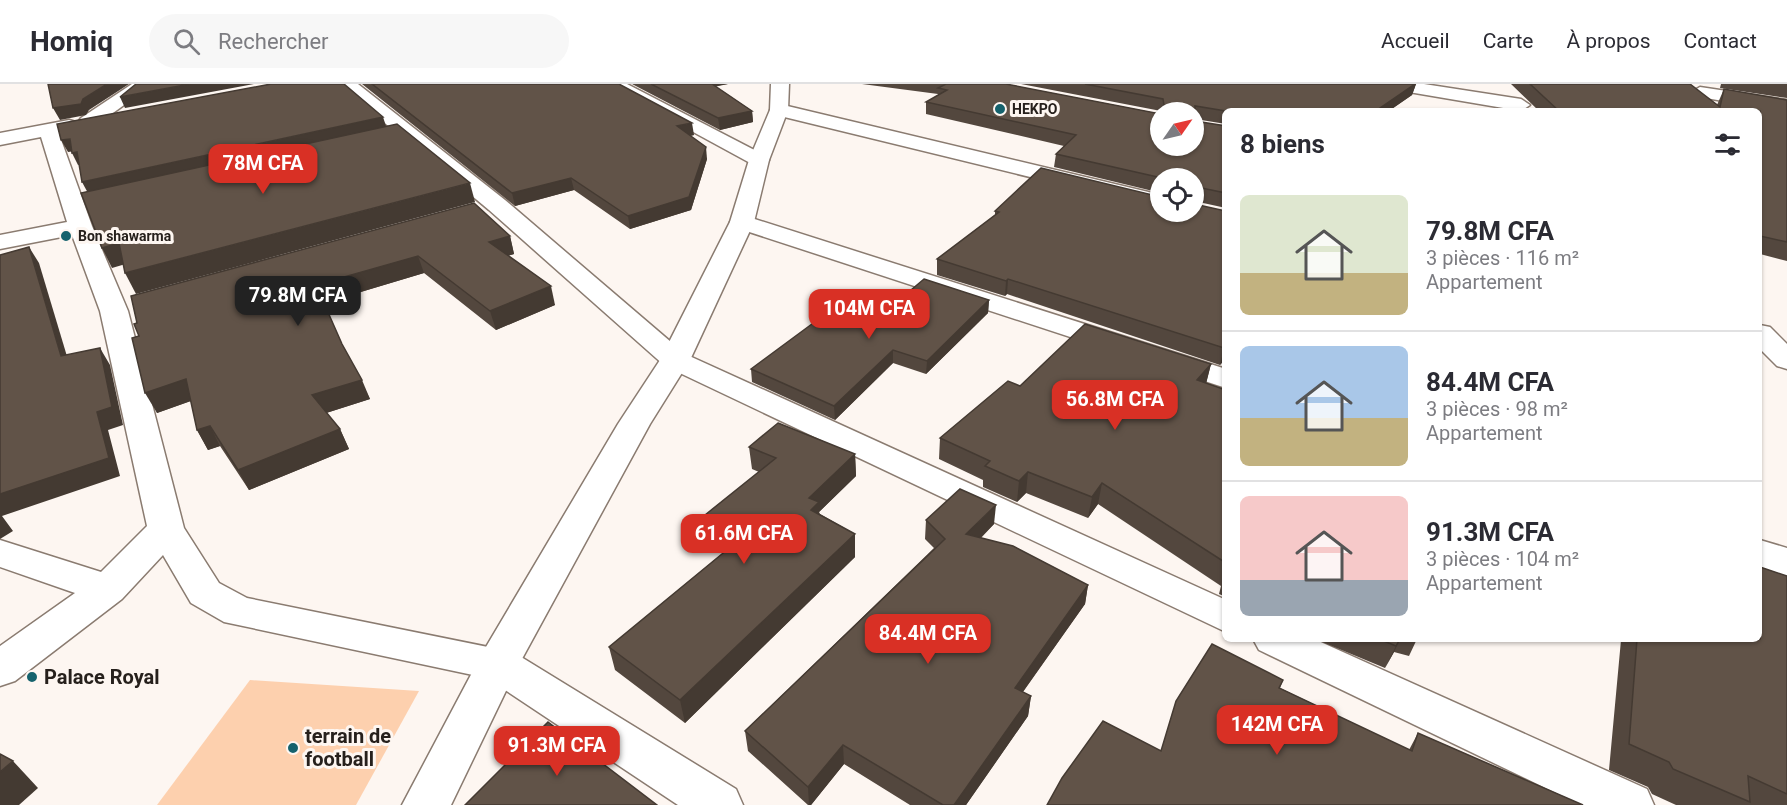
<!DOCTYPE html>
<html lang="fr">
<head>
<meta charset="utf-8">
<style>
	body { margin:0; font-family:Roboto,sans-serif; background:#f7f7f7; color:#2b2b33; height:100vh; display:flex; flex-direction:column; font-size:22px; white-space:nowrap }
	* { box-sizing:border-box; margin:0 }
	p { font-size:20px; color:#7c7c81 }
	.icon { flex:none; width:33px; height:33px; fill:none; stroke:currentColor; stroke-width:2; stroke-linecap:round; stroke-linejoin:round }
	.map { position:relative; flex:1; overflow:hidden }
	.panel { position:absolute; left:1222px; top:24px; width:540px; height:534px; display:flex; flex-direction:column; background:#fff; border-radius:9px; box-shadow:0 2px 4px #0004 }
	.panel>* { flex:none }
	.needle { width:39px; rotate:56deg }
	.tools { position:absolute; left:1150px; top:18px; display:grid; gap:12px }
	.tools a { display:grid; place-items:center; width:54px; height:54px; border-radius:50%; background:#fff; box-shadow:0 2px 4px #0004; font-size:30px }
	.price { position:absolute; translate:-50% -51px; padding:0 14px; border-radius:12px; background:#d93025; color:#fff; font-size:20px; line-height:39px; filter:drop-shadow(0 2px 3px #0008) }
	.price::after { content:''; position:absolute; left:50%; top:36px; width:18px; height:14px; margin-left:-9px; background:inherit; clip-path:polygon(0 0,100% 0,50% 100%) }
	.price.on { background:#222; color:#fff }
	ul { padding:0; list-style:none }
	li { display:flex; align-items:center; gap:18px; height:150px; padding:0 18px }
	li+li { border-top:2px solid #e1e1e2 }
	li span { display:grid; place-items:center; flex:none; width:168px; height:120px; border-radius:9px; color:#555 }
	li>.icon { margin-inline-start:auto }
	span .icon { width:72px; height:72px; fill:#fffc; stroke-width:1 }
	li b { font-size:26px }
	h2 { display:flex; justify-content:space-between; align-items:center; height:72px; padding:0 18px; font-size:26px }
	header { display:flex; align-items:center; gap:36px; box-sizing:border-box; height:84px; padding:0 30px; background:#fff; border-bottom:2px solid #e1e1e2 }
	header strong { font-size:28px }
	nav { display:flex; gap:33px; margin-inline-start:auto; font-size:21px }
	.search { width:420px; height:54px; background:#f7f7f7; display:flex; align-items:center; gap:15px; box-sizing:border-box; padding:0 21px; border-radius:33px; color:#7c7c81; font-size:22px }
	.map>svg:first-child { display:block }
</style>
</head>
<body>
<header>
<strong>Homiq</strong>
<div class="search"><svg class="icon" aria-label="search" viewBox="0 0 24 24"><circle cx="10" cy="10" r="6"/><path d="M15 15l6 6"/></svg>Rechercher</div>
<nav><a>Accueil</a><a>Carte</a><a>À propos</a><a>Contact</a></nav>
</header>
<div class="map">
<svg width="1787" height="721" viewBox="0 0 1787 721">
	<rect width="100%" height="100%" fill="#fdf6f1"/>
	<polygon fill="#fdd0ae" points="250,596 419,607 356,721 157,721"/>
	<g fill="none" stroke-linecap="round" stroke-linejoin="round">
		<defs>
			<g id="minor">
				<polygon points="132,0 153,0 95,42 81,42 78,38 81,34"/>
				<polygon points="338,0 358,0 505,116 685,270 1226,516 1226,548 665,282 489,126"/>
				<polygon points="605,0 627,0 766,72 769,76 766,80 752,80"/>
				<polygon points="1382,0 1424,0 1521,15 1530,21 1521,27 1391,5"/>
				<polygon points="1700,3 1787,16 1787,28 1694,12 1691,8"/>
				<polygon points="779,20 1161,111 1161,125 772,30 770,26 772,22"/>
				<polygon points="69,36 76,38 79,42 76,46 59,50 92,142 128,227 184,444 219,499 247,514 513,568 736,705 743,721 678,721 487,594 224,538 191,519 163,471 122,515 15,597 0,602 0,562 75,509 0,483 0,456 101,488 147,442 100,227 72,151 0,165 0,151 67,138 41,53 0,61 0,49"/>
				<polygon points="742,131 1226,285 1226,304 734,143 730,138 734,133"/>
				<polygon points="1760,241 1770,243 1787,260 1787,285 1777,282 1760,265"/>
				<polygon points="1760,456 1787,464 1787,492 1760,483"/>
				<polygon points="1253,555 1314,555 1647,705 1654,721 1581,721 1259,566"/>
			</g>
			<polygon id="tertiary" points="771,0 789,0 788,26 769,76 754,138 690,276 650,340 517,584 451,721 402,721 483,568 618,340 660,276 730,138 749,76 770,26"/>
		</defs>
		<use href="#minor" stroke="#8a7b70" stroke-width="3"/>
		<use href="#tertiary" stroke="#8a7b70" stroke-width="3"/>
		<use href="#minor" fill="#fff" fill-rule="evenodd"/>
		<use href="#tertiary" fill="#fff" fill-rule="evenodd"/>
	</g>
	<g fill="#53473e">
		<polygon points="362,0 619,0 694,51 690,52 707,75 691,126 630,145 574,106 515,122"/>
		<polygon points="632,0 728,0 715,2 752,27 753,38 720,46"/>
		<polygon points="862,0 1006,0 1161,30 1194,28 1162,28 1161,27 1021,0 1416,0 1412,11 1390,26 1226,27 1226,40 1195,35 1195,37 1226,42 1226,124 1194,117 1194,118 1194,94 1161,94 1161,109 1054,83 1056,70 1064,62 926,30 926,18 938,11 938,10"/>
		<polygon points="1511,0 1690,0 1717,21 1724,5 1787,16 1787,177 1760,170 1760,27 1539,27"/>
		<polygon points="1721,0 1787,0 1787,14 1720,4"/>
		<polygon points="995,127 1226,127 1226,274 1220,281 1007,210 1005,212 937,191 937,175 995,131"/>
		<polygon points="510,152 514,170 507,172 555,221 496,246 424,189 324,219 342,260 370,315 326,329 340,345 349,365 249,406 220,362 208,366 197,346 191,317 157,329 139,252 137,239 131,212"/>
		<polygon points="989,216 988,229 926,290 893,279 835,336 752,298 751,285 879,233"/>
		<polygon points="1211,280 1206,299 1226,306 1226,513 1219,510 1221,502 1098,420 1088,434 1026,409 1017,418 983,403 983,396 939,375 940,354 1020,302"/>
		<polygon points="749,363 855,370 856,392 819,428 820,430 855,450 855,473 685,639 615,586 609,563 729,464 709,453 705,431 759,388 752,385"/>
		<polygon points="926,436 994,440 981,454 1088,501 1085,520 1023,608 1031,612 1028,632 966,721 910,721 844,680 811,721 808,721 748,667 745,647 934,464 925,455"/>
		<polygon points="1787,492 1787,721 1676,721 1652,710 1648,703 1609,686 1621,556 1614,555 1760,555"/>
		<polygon points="1315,555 1417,555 1409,572 1394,568 1385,584"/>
		<polygon points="1283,596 1280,604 1409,666 1418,649 1583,721 1161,667"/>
	</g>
	<g fill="#443a32">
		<polygon points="107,0 129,0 89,26 86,31 60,36 53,24 83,15"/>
		<polygon points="190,0 254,0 125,24 120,13"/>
		<polygon points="703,0 728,0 704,5"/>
		<polygon points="1415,0 1416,0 1412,11 1389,27 1377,26"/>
		<polygon points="752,27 753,38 720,46 718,34"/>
		<polygon points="383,33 387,45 89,111 82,98"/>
		<polygon points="692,39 694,51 679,54 677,42"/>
		<polygon points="70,55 76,67 68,68 61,56"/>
		<polygon points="706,63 707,75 691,126 630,145 628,132"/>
		<polygon points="77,68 84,80 78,81 72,69"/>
		<polygon points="571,94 574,106 515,122 512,109"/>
		<polygon points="470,99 475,118 136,210 125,189"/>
		<polygon points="510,152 514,170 493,176 489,158"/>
		<polygon points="119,159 129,179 112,184 102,164"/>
		<polygon points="29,163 39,179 72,289 61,272"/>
		<polygon points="418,172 424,189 324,219 316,201"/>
		<polygon points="1008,195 1007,210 1005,212 1006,197"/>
		<polygon points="551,202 555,221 496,246 490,227"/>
		<polygon points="989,216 988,229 926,290 927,277"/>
		<polygon points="1226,263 1226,274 1220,281 1224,264"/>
		<polygon points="100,264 110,281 123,341 108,346 120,392 2,432 13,447 0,455 0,410 97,328"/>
		<polygon points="893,266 893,279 835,336 834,322"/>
		<polygon points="1211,280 1206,300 1197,296"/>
		<polygon points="186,295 196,315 157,329 145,309"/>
		<polygon points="362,296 370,315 320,331 312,311"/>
		<polygon points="210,342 220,362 208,366 197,346"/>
		<polygon points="340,345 349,365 249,406 238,386"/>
		<polygon points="855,370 856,392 819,428 820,441 812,448 809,414"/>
		<polygon points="1028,388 1026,409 1017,418 1019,397"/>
		<polygon points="1102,399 1098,420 1088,434 1092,413"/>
		<polygon points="996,421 994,440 965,469 966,450"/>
		<polygon points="855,450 855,473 685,639 680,616"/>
		<polygon points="1088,501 1085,520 1012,623 1015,604"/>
		<polygon points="1400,555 1394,568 1385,584 1396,562"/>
		<polygon points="1031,612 1028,632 966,721 954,721"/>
		<polygon points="843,661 844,680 811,721 809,721 808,703"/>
		<polygon points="13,677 38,704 19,721 0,721 0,688"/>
	</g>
	<g fill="#615348" stroke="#443a32" stroke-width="1.5">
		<polygon points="48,0 107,0 83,15 81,20 53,24"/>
		<polygon points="136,0 190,0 120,13"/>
		<polygon points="271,0 344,0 383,33 82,98 77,68 72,69 70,55 61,56 57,40"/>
		<polygon points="372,0 619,0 692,39 677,42 706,63 689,113 628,132 571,94 512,109"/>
		<polygon points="651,0 712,0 752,27 718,34"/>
		<polygon points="946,0 1006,0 1161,30 1161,62 1194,62 1194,28 1165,28 1163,15 1085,0 1415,0 1377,26 1404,27 1226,27 1195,22 1195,37 1226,42 1226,109 1197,103 1194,112 1194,94 1162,94 1056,70 1076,51 926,18 947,6 938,4"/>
		<polygon points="1530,0 1690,0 1720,23 1724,5 1787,16 1787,158 1760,152 1760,27 1559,27"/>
		<polygon points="397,40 470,99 125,189 119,159 102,164 81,109"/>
		<polygon points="1041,84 1161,113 1161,128 1194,128 1194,120 1226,127 1226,263 1224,264 1008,195 1006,197 937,175 999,128 995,127"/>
		<polygon points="474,119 510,152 489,158 551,202 490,227 418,172 316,201 342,260 362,296 312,311 340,345 238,386 210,342 197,346 186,295 145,309 132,254 139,252 134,240 137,239 131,212"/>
		<polygon points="29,163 61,272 100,264 112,323 97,328 109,374 0,410 0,171"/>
		<polygon points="924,195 989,216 927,277 893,266 834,322 751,285 839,220 879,233"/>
		<polygon points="1085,240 1211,280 1197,296 1226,306 1226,479 1102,399 1092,413 1028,388 1019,397 985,382 990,377 940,354 1008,297 1020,302"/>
		<polygon points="778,339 855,370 809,414 819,418 811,426 855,450 680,616 609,563 745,451 705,431 776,374 749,363"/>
		<polygon points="960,405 996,421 966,450 1013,462 1088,501 1015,604 1031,612 954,721 943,721 843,661 808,703 745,647 945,455 926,436"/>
		<polygon points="1760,483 1787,492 1787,710 1748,692 1750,718 1673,685 1669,678 1629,660 1637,555 1760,555"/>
		<polygon points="1379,555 1400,555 1396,562"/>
		<polygon points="1212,560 1283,596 1279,604 1412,667 1418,649 1583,721 1047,721 1062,694 1103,637 1161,667 1176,617"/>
		<polygon points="548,638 657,721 465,721"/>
		<polygon points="0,670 13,677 0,688"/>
	</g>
	<g fill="#15626d" stroke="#fdf6f1" stroke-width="2">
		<circle cx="1000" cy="25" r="6"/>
		<circle cx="66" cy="152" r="6"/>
		<circle cx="32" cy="593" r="6"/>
		<circle cx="293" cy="664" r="6"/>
	</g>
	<g text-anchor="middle" stroke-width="6" stroke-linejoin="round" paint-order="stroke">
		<g font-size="14" font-weight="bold" fill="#26201c" stroke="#fdf6f1" text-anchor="start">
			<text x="1012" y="30">HEKPO</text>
			<text x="78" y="157">Bon shawarma</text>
		</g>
		<g font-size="20" font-weight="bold" fill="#26201c" stroke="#fdf6f1" text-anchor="start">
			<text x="44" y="600">Palace Royal</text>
			<text x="305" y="659">terrain de<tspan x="305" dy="23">football</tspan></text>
		</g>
	</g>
</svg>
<div class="tools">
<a><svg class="needle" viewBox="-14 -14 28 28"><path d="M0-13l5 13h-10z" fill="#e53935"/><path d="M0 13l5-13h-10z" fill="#7c7c81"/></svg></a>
<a><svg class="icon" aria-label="locate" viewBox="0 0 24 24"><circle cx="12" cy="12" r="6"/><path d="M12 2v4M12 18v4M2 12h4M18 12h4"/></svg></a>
</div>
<b class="price" style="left:263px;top:111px">78M CFA</b>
<b class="price on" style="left:298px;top:243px">79.8M CFA</b>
<b class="price" style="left:869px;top:256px">104M CFA</b>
<b class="price" style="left:1115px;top:347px">56.8M CFA</b>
<b class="price" style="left:744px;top:481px">61.6M CFA</b>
<b class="price" style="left:928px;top:581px">84.4M CFA</b>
<b class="price" style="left:1277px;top:672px">142M CFA</b>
<b class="price" style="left:557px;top:693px">91.3M CFA</b>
<section class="panel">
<h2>8 biens<svg class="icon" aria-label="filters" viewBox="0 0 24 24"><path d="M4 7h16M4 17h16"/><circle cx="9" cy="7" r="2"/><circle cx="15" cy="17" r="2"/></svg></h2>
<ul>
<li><span style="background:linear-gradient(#dfe7d0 65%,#c2b280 0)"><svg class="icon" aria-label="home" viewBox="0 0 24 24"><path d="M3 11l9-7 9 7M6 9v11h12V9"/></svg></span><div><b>79.8M CFA</b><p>3 pièces · 116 m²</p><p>Appartement</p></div></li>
<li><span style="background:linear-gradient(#a9c7e8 60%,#c2b280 0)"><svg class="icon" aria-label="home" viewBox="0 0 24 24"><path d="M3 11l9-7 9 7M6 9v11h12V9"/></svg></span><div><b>84.4M CFA</b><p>3 pièces · 98 m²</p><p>Appartement</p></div></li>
<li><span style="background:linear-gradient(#f6c9c9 70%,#9aa5b1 0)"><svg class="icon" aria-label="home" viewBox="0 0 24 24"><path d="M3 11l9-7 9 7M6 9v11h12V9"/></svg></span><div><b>91.3M CFA</b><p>3 pièces · 104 m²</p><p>Appartement</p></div></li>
</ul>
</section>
</div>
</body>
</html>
